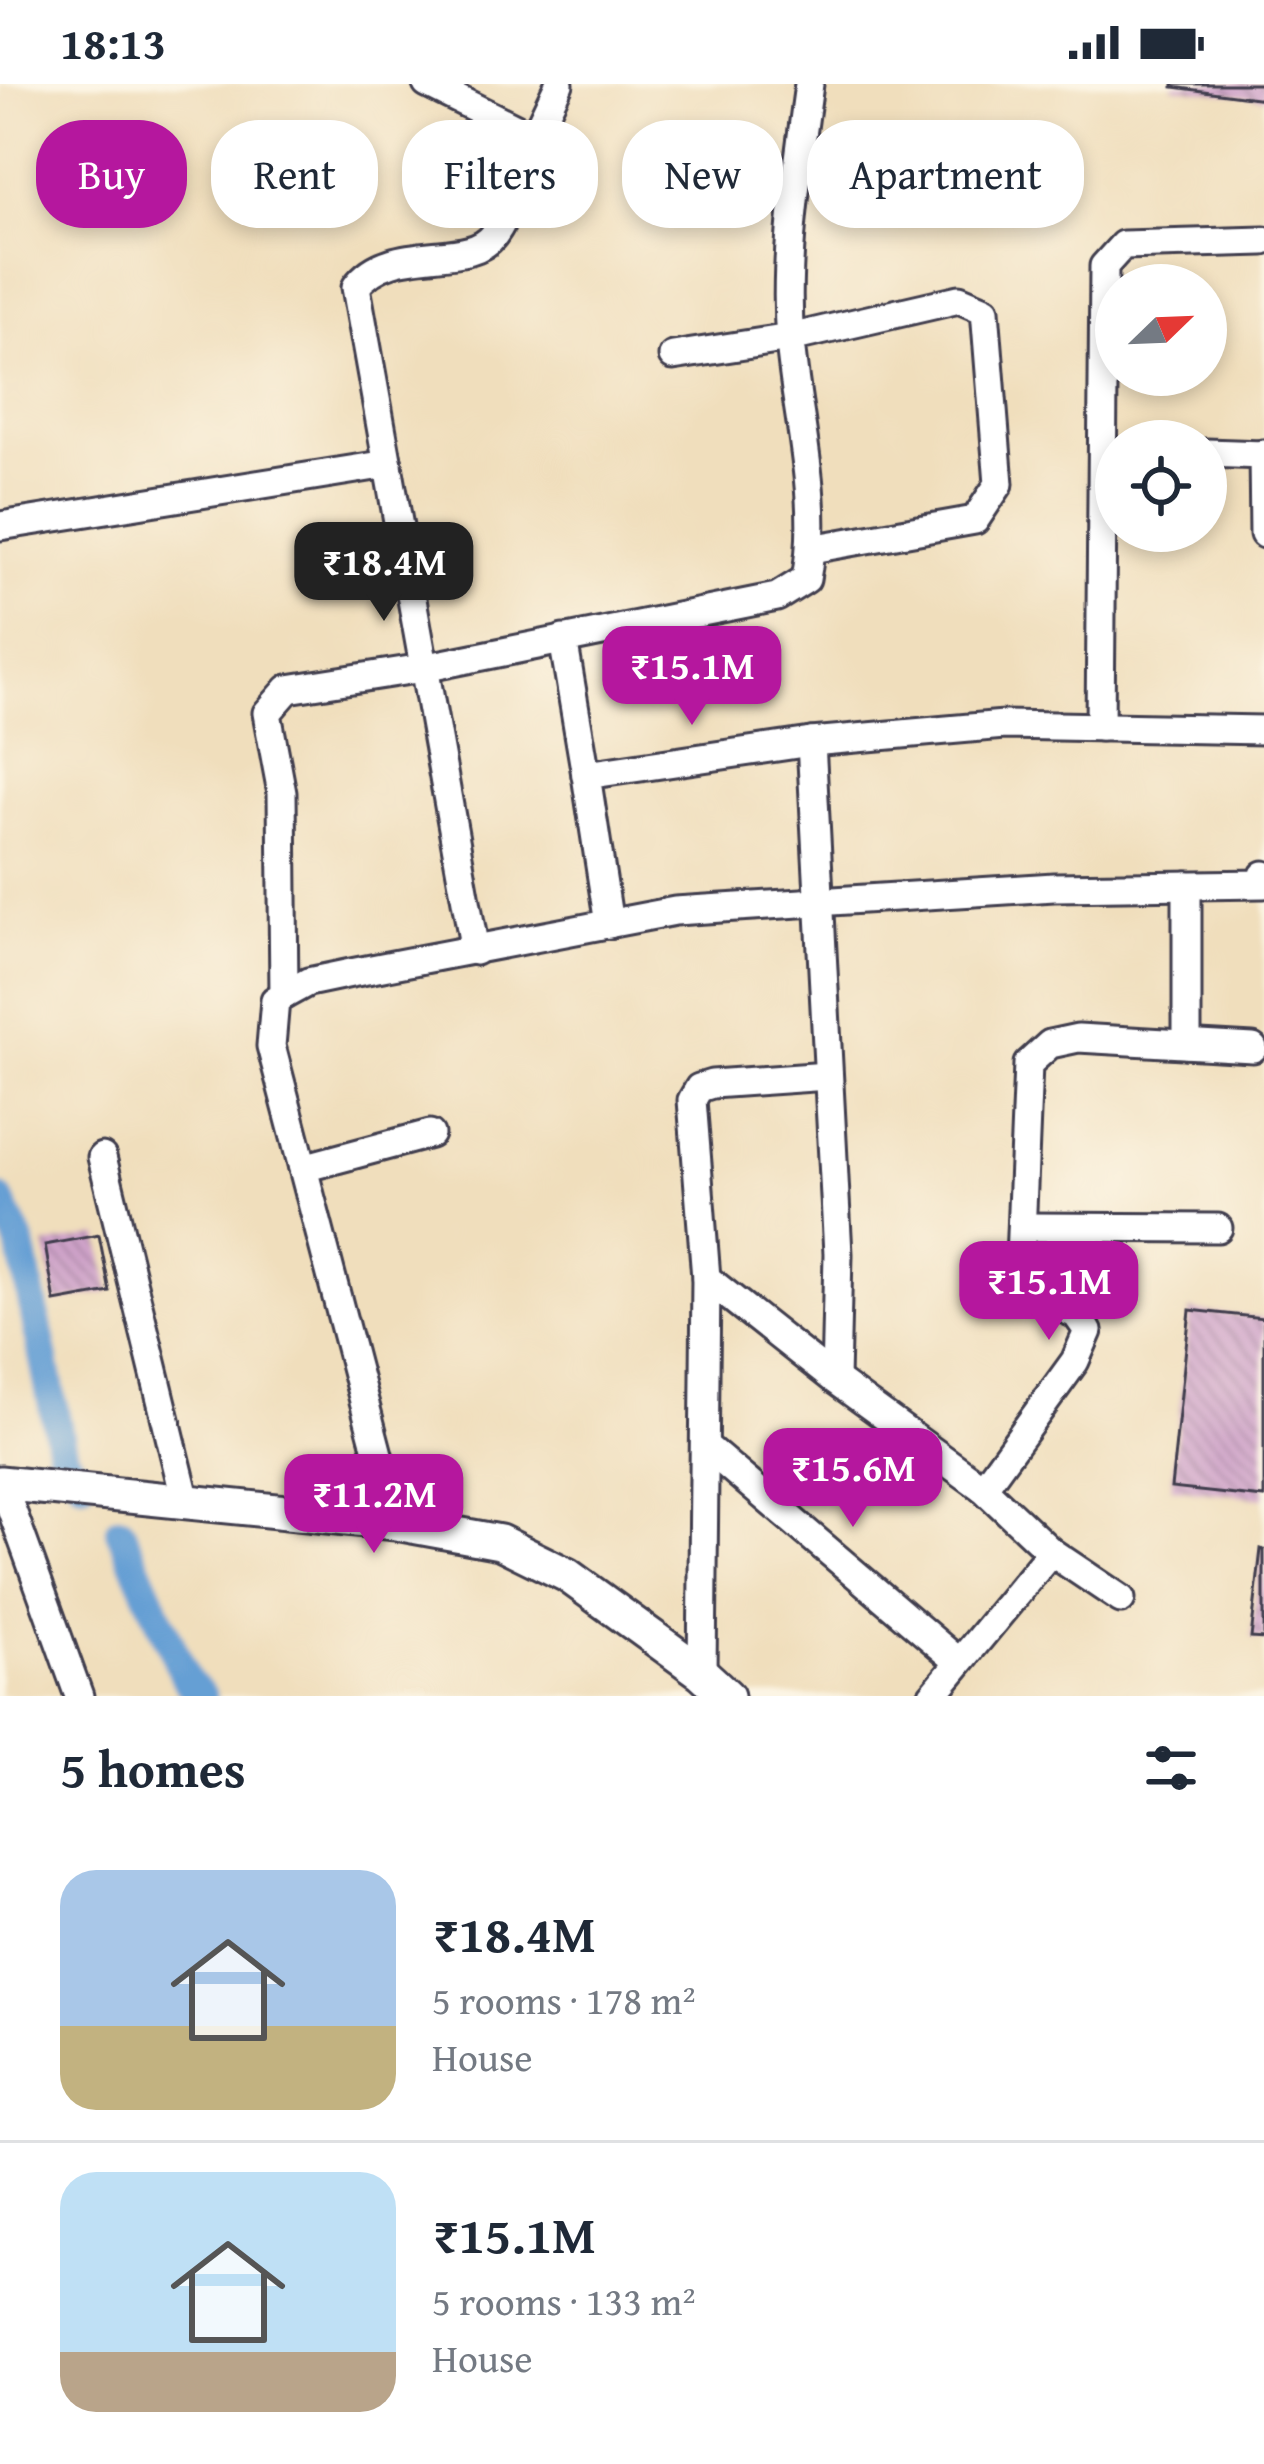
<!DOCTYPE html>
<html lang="en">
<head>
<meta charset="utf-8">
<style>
	body { margin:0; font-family:"Gentium Book Plus",serif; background:#f6f6f7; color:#1f2937; height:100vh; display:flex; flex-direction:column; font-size:45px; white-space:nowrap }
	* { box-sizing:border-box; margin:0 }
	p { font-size:39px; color:#747a83 }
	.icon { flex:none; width:66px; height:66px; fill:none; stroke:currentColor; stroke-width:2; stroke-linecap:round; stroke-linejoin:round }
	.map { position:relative; height:1612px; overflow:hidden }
	.details { display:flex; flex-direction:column; background:#fff; flex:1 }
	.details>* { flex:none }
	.top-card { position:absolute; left:36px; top:36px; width:1194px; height:108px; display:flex; gap:24px }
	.needle { width:78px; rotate:67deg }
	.controls { position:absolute; left:1095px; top:180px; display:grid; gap:24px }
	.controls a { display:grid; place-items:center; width:132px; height:132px; border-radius:50%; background:#fff; box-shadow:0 6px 18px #0003; font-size:60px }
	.price { position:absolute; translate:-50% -102px; padding:0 27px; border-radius:24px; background:#b5179e; color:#fff; font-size:39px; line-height:78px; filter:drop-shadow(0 3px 6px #0008) }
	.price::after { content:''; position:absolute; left:50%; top:72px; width:36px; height:27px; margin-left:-18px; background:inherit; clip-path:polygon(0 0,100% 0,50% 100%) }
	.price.selected { background:#222; color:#fff }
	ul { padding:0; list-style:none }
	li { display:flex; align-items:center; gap:36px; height:300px; padding:0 60px }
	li+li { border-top:3px solid #e0e1e3 }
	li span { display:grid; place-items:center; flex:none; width:336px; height:240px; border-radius:36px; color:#555 }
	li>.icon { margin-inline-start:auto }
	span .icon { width:144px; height:144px; fill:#fffc; stroke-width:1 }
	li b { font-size:51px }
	h2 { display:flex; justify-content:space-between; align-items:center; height:144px; padding:0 60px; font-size:51px }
	.pill { padding:0 42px; border-radius:48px; background:#fff; box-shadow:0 6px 18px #0003; font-size:42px; line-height:108px }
	.pill.selected { background:#b5179e; color:#fff }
	.status { display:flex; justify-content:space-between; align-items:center; height:84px; padding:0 60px; background:#fff; direction:ltr }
	.status svg { height:33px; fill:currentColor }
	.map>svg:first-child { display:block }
</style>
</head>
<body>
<div class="status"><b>18:13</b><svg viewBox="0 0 49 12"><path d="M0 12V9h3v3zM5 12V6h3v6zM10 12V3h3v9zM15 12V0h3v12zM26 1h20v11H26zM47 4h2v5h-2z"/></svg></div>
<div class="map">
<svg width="1264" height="1612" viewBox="0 0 1264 1612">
	<defs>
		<pattern id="building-back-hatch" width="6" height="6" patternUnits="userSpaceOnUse" patternTransform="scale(3)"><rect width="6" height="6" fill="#cfa3c9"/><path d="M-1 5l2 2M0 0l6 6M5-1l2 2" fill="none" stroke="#a884a4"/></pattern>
	</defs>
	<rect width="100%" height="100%" fill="#fcf5e5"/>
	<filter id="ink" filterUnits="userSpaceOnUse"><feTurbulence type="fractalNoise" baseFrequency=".00833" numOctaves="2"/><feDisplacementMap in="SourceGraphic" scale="24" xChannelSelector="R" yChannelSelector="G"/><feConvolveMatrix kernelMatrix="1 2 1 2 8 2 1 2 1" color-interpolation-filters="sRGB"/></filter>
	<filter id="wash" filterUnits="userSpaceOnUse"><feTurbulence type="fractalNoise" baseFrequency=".004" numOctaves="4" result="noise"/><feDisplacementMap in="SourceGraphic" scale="48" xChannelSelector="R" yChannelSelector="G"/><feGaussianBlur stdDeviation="2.7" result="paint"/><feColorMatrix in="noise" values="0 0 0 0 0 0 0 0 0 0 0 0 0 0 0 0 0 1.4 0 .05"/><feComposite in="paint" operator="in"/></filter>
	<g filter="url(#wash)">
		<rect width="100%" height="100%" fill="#f0debc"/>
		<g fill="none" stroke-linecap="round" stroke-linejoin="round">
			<g stroke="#659fd4" stroke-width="30">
				<polyline points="0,1116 21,1160 63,1372 82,1397"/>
				<polyline points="120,1446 187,1597 202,1612"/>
			</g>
		</g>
		<g id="blocks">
			<g fill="url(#building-back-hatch)">
				<polygon points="1173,0 1264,0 1264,15 1173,3"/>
				<polygon points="99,1151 110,1208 55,1218 45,1161"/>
				<polygon points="1190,1226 1264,1234 1264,1414 1171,1404"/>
				<polygon points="1261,1465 1264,1466 1264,1555 1251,1554"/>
			</g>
		</g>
	</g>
	<g filter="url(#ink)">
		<use href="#blocks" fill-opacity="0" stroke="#413e4e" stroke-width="3"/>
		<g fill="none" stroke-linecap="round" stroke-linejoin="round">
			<defs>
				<g id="minor">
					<polyline points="427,0 534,53 559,0"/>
					<polyline points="673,272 790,254 959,215 985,226 999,400 975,436 811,465"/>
					<polyline points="1206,369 1264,371"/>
					<polyline points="1263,370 1264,450"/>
					<polyline points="0,442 388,380"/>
					<polyline points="563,555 586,691"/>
					<polyline points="1100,643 1104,182 1123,161 1264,157"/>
					<polyline points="811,658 838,1170 835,1296"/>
					<polyline points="609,840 586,691 811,658 1004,641 1264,646"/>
					<path d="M475,867L356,203C390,155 469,186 494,151C511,128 524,82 534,53"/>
					<path d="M284,911L282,709L267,629L288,605L423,584L777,513L806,495C821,416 797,337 790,257C783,172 798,84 809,0"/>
					<polyline points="1187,960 1187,801"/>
					<polyline points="102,1073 186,1418"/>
					<polyline points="303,1084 430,1050"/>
					<polyline points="1024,1143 1218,1144"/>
					<polyline points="706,1194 835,1296 983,1404 1051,1468 1121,1515"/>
					<polyline points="705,1362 959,1578"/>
					<polyline points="2,1399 79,1612"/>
					<polyline points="983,1404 1075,1277 1088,1247 1076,1230 1022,1207 1019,1199 1028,980 1050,960 1078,954 1253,964"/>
					<polyline points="396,1439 271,962 275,916 308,898 351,889 675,827 1054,803 1264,800 1264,791"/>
					<polyline points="702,1589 706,1194 692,1016 699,1004 712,1000 828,992"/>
					<polyline points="932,1612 1051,1468"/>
				</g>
				<polyline id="tertiary" points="0,1399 396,1439 500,1458 567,1491 702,1589 727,1612"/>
			</defs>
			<use href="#minor" stroke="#413e4e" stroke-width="33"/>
			<use href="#tertiary" stroke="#413e4e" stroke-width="39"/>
			<use href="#minor" stroke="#fff" stroke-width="27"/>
			<use href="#tertiary" stroke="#fff" stroke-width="33"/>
		</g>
	</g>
</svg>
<div class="controls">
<a><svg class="needle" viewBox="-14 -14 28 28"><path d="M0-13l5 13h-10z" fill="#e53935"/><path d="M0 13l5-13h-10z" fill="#747a83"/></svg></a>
<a><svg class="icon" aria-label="locate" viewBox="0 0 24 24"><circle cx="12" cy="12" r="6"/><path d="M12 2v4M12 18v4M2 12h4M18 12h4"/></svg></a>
</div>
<b class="price selected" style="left:384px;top:540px">₹18.4M</b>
<b class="price" style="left:692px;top:644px">₹15.1M</b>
<b class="price" style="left:1049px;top:1259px">₹15.1M</b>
<b class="price" style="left:853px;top:1446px">₹15.6M</b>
<b class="price" style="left:374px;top:1472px">₹11.2M</b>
<div class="top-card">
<a class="pill selected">Buy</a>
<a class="pill">Rent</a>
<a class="pill">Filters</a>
<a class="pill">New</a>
<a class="pill">Apartment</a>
</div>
</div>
<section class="details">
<h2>5 homes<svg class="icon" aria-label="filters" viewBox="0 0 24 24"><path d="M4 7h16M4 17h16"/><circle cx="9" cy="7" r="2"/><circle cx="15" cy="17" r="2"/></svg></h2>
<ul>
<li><span style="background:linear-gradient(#a9c7e8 65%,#c2b280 0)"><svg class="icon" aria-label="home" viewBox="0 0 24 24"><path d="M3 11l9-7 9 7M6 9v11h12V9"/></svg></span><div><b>₹18.4M</b><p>5 rooms · 178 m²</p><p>House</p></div></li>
<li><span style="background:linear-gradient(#bfe0f5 75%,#b9a48a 0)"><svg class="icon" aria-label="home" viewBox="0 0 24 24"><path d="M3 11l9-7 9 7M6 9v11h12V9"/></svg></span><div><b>₹15.1M</b><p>5 rooms · 133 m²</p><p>House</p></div></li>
</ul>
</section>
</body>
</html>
